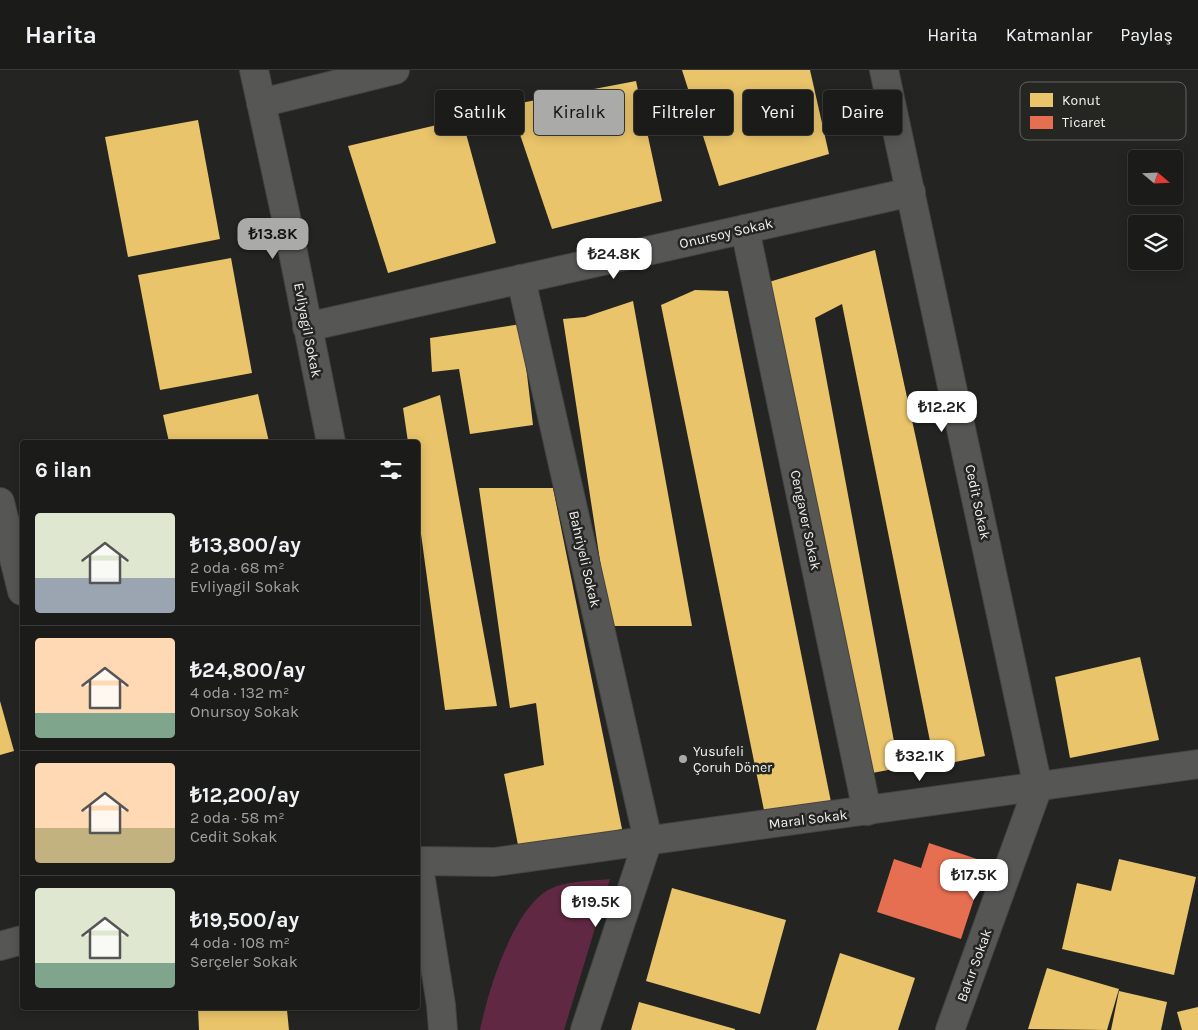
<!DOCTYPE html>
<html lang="tr">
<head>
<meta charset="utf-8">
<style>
	body { margin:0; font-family:Karla,sans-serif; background:#242523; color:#f1f3f6; height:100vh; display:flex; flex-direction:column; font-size:19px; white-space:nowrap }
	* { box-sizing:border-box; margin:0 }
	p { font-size:16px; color:#a0a1a2 }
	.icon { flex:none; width:28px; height:28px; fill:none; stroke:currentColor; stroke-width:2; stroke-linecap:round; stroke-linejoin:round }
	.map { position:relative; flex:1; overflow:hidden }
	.side { position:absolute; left:20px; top:370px; width:400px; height:570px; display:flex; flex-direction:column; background:#1b1c1a; border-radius:5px; box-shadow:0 2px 12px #0003,0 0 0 1px #393a39 }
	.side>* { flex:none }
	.top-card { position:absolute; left:435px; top:20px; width:475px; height:45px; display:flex; gap:10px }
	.needle { width:32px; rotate:109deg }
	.tools { position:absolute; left:1128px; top:80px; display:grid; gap:10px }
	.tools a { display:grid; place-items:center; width:55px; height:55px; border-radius:5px; background:#1b1c1a; box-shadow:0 2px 12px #0003,0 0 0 1px #393a39; font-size:25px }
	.price { position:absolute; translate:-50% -42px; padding:0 11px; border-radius:10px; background:#fff; color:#222; font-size:16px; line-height:32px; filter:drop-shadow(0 1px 2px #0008) }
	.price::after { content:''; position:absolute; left:50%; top:30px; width:15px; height:11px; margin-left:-8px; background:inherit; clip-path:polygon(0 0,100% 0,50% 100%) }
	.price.selected { background:#aaaba8; color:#111 }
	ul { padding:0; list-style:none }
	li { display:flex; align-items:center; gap:15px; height:125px; padding:0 15px }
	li+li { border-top:1px solid #393a39 }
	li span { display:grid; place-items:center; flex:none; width:140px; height:100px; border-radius:5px; color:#555 }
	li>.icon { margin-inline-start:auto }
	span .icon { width:60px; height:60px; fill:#fffc; stroke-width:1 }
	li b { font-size:21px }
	h2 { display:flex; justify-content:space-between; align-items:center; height:60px; padding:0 15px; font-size:21px }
	.chip { padding:0 18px; border-radius:5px; background:#1b1c1a; box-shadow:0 2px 12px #0003,0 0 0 1px #393a39; font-size:18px; line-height:45px }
	.chip.selected { background:#aaaba8; color:#111 }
	header { display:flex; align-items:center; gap:30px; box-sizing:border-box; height:70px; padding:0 25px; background:#1b1c1a; border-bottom:1px solid #393a39 }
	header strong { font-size:24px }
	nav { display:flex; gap:28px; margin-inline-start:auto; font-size:18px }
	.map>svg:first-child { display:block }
</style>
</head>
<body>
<header>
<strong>Harita</strong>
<nav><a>Harita</a><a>Katmanlar</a><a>Paylaş</a></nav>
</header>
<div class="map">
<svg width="1198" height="960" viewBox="0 0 1198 960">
	<rect width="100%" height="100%" fill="#242523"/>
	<path fill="#602842" d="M610,809L564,960H480C488,921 513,838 550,819C566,811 591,811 610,809Z"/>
	<g fill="#e9c46a">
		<polygon points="682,0 810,0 829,84 719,116"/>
		<polygon points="636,11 662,131 552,159 510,35"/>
		<polygon points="462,49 496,173 388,203 348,76"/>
		<polygon points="198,50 220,169 128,187 105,67"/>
		<polygon points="875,180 985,686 935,696 842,234 815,248 899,698 856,706 769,212"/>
		<polygon points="231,188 252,303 160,320 138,205"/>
		<polygon points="695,220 728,221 831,732 766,750 661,235"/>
		<polygon points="633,231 692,556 610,556 563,249 585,247"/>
		<polygon points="521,254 533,355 470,364 459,299 432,302 430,268"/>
		<polygon points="258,324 269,372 169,372 163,345"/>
		<polygon points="440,325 497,636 445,640 418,442 418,372 408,372 403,338"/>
		<polygon points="479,418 553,418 622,759 520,785 504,704 544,695 536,633 510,638"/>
		<polygon points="1140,587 1159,670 1070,688 1055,607"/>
		<polygon points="0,631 14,681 0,685"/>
		<polygon points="1119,789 1196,807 1174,905 1062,879 1077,813 1111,821"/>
		<polygon points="672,818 786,850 760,944 646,911"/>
		<polygon points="840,883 915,908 898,960 816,960"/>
		<polygon points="1047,898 1119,919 1107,960 1028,959"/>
		<polygon points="1119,921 1167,932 1161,960 1111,960"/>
		<polygon points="639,932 735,959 735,960 631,960"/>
		<polygon points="1198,937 1198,960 1182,960 1177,942"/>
		<polygon points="198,938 295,938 295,939 287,940 289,960 199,960"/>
	</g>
	<polygon fill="#e76f51" points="929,773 986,792 961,869 877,842 894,789 921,798"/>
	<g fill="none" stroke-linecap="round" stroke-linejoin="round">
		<defs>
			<g id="minor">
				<polyline points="254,0 286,147 331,372"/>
				<polyline points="884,0 1038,717 950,960"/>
				<polyline points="261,33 395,0"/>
				<polyline points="745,159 867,741"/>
				<polyline points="521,209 648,770"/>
				<polyline points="307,257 911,122"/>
				<polyline points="0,432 22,521"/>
				<polyline points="418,791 494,792 1198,694"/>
				<polyline points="418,791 441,935 443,960"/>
				<polyline points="0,876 22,870"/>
				<polyline points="585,960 648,770"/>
			</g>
		</defs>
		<use href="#minor" stroke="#434442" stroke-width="30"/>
		<use href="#minor" stroke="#565755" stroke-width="28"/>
	</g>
	<circle fill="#aaaba8" stroke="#252622" stroke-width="2" cx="683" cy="689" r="5"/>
	<g text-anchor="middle" stroke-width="5" stroke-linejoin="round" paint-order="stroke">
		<g font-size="14" fill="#f2f3f0" stroke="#252622">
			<text transform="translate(726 163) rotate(-13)" y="5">Onursoy Sokak</text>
			<text transform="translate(308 260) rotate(79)" y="5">Evliyagil Sokak</text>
			<text transform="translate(978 432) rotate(78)" y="5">Cedit Sokak</text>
			<text transform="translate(806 450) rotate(78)" y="5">Cengaver Sokak</text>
			<text transform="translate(585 489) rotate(77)" y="5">Bahriyeli Sokak</text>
			<text transform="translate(808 749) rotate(-7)" y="5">Maral Sokak</text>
			<text transform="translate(974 895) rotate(-70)" y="5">Bakır Sokak</text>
		</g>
		<g font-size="14" fill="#f2f3f0" stroke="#252622" text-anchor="start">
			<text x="693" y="686">Yusufeli<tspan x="693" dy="16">Çoruh Döner</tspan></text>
		</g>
	</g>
	<rect x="1020" y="12" width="166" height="58" rx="8" fill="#252622" stroke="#626460" stroke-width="1"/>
	<rect x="1030" y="23" width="23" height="14" fill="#e9c46a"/>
	<rect x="1030" y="46" width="23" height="13" fill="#e76f51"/>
	<g font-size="14" fill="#f2f3f0">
		<text x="1062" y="35">Konut</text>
		<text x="1062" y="57">Ticaret</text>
	</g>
</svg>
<div class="tools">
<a><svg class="needle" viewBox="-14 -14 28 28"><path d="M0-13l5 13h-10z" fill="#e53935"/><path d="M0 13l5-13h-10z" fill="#a0a1a2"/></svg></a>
<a><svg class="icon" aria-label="layers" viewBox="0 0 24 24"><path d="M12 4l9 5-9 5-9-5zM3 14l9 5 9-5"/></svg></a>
</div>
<b class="price selected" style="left:273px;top:190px">₺13.8K</b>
<b class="price" style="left:614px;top:210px">₺24.8K</b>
<b class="price" style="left:942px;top:363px">₺12.2K</b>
<b class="price" style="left:920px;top:712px">₺32.1K</b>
<b class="price" style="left:974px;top:831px">₺17.5K</b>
<b class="price" style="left:596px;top:858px">₺19.5K</b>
<div class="top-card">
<a class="chip">Satılık</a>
<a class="chip selected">Kiralık</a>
<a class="chip">Filtreler</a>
<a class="chip">Yeni</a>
<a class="chip">Daire</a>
</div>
<section class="side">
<h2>6 ilan<svg class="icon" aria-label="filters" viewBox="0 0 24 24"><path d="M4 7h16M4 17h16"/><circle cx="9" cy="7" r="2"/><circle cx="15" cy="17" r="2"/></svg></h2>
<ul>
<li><span style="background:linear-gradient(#dfe7d0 65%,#9aa5b1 0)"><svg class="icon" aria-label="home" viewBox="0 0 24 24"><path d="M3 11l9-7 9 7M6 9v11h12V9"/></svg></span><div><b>₺13,800/ay</b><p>2 oda · 68 m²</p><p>Evliyagil Sokak</p></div></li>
<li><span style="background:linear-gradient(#ffd9b3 75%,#7fa58c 0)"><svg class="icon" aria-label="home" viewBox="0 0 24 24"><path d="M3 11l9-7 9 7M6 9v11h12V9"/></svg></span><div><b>₺24,800/ay</b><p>4 oda · 132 m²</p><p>Onursoy Sokak</p></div></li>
<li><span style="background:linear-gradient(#ffd9b3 65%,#c2b280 0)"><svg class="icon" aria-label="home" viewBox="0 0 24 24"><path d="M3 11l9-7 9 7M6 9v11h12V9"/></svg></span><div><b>₺12,200/ay</b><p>2 oda · 58 m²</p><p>Cedit Sokak</p></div></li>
<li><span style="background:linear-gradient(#dfe7d0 75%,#7fa58c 0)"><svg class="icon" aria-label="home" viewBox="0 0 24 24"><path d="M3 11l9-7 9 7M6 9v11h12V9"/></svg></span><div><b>₺19,500/ay</b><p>4 oda · 108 m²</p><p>Serçeler Sokak</p></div></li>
</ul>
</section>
</div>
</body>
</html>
